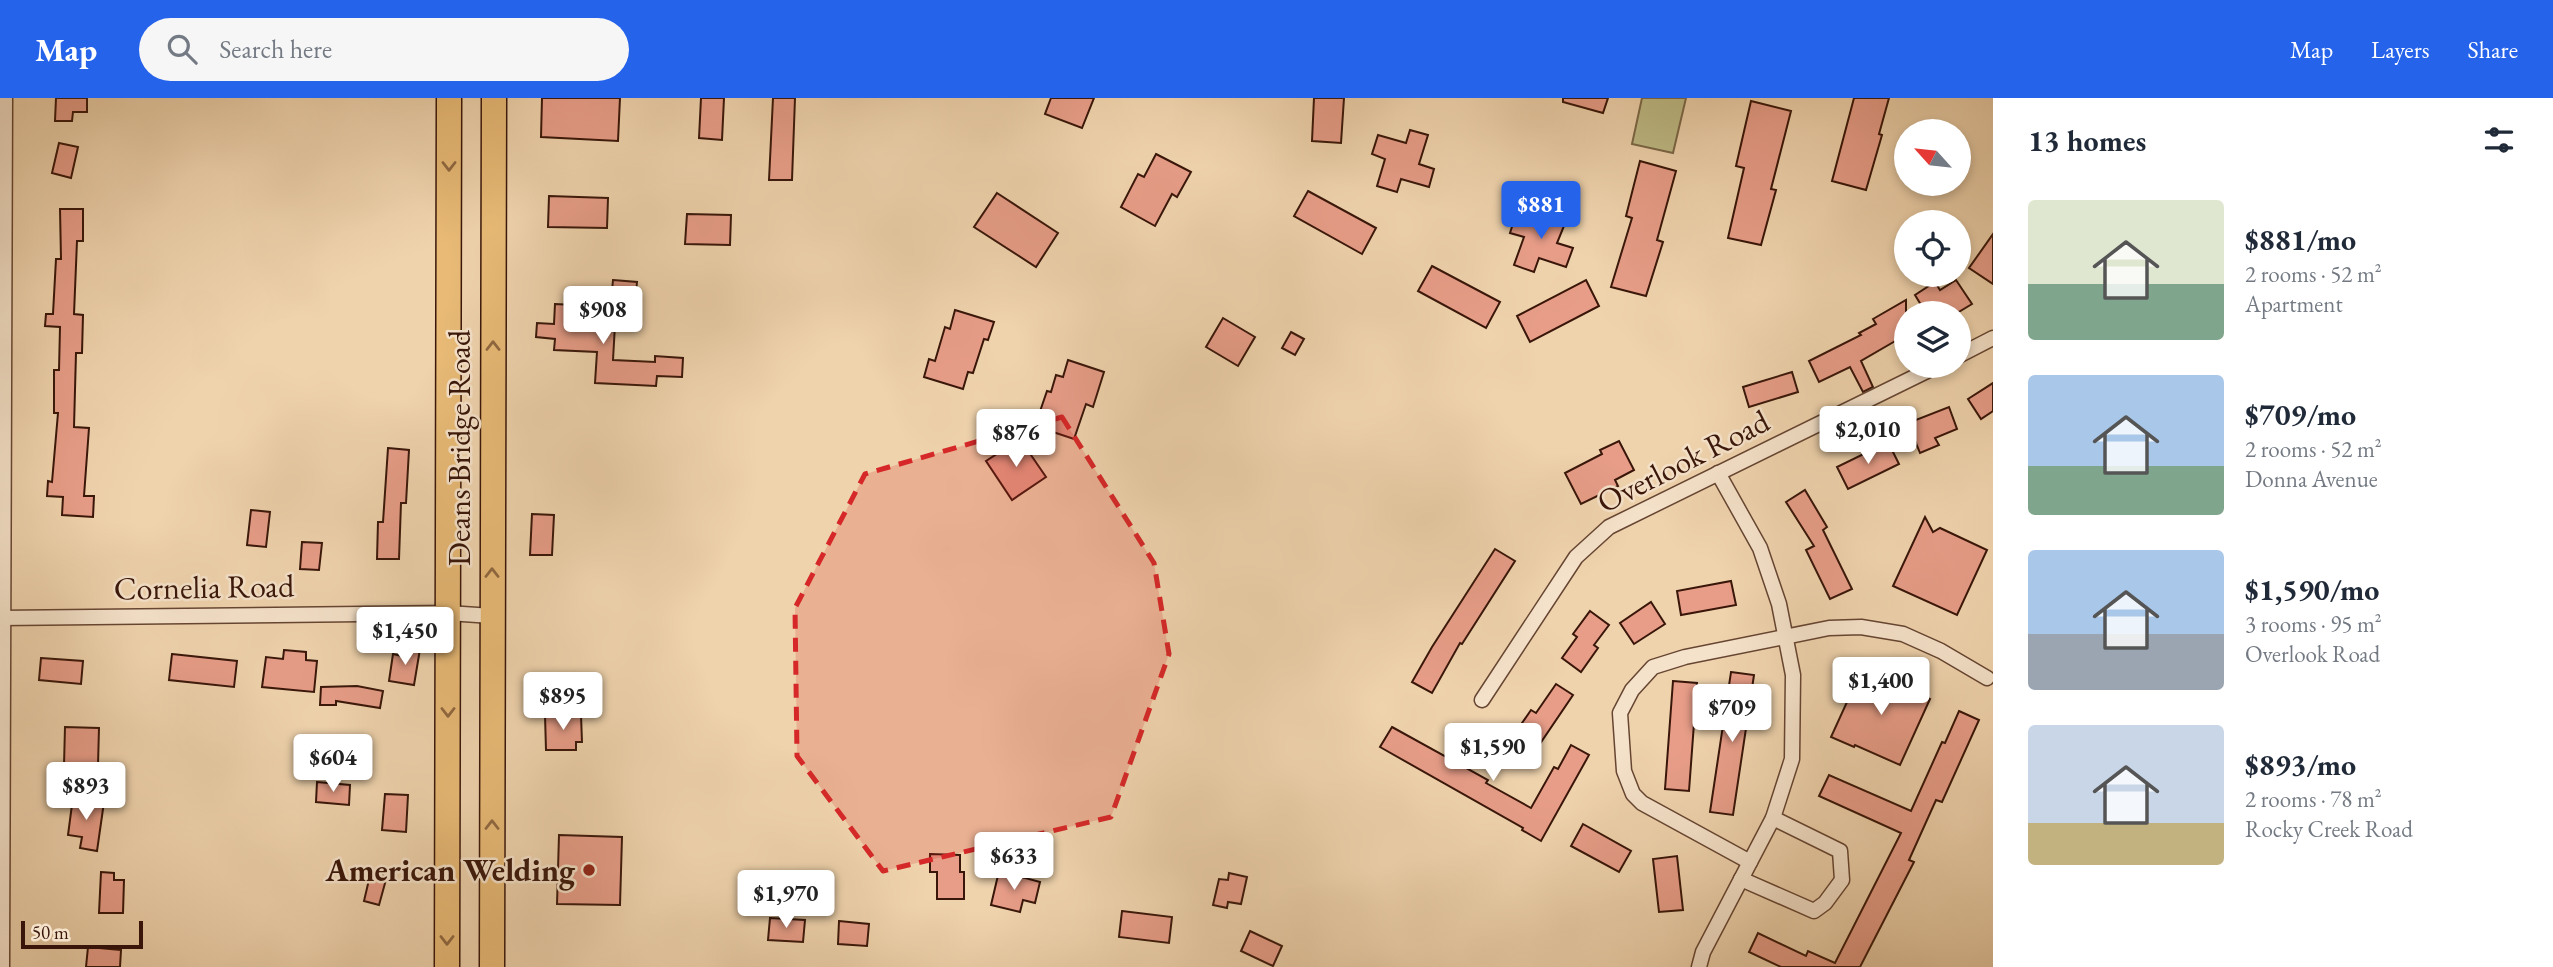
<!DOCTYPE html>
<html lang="en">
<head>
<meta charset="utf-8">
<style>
	body { margin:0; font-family:"EB Garamond",serif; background:#f6f6f7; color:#1f2937; height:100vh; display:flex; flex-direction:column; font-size:26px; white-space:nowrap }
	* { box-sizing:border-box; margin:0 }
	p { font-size:23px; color:#747a83 }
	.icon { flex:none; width:38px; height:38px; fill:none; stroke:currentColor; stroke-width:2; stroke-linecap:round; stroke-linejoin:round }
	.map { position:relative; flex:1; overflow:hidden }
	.details { display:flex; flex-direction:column; background:#fff; width:560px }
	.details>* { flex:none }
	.needle { width:46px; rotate:297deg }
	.tools { position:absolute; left:1894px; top:21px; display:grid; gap:14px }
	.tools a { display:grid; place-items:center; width:77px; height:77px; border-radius:50%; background:#fff; box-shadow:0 4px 10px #0003; font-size:35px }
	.scale { position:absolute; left:21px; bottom:18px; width:122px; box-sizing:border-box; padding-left:7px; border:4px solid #391609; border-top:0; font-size:19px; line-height:24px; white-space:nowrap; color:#391609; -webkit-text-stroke:5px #f5e2ca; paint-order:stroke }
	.price { position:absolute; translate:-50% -60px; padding:0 16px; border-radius:7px; background:#fff; color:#222; font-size:23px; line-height:46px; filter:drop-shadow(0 2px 4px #0008) }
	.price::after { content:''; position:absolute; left:50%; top:42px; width:21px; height:16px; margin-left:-10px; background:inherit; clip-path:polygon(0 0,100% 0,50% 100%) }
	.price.active { background:#2563eb; color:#fff }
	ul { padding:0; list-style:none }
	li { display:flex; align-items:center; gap:21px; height:175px; padding:0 35px }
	li span { display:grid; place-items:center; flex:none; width:196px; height:140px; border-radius:7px; color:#555 }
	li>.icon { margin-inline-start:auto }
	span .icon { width:84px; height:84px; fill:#fffc; stroke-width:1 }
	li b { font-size:30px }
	h2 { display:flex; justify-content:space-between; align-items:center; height:84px; padding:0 35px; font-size:30px }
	header { display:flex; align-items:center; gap:42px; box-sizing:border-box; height:98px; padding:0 35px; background:#2563eb; color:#fff }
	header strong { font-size:33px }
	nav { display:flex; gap:38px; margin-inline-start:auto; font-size:24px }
	.search { width:490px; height:63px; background:#f6f6f7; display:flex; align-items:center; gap:18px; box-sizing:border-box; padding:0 24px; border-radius:38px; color:#747a83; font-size:26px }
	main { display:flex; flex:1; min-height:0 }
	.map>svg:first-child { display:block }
</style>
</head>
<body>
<header>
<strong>Map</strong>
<div class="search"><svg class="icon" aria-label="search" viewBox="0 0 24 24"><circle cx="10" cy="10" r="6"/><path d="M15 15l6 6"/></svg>Search here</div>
<nav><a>Map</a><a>Layers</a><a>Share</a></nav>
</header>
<main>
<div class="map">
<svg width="1993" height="869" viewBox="0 0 1993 869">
	<rect width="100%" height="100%" fill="#efd3ad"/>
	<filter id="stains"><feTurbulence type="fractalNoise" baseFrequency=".00286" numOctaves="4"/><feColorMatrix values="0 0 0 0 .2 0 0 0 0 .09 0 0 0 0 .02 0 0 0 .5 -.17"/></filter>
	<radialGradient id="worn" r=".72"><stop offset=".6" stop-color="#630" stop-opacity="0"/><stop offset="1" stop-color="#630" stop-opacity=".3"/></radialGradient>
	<polygon fill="#bebb86" stroke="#7c6848" stroke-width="2" points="1642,0 1686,0 1673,55 1632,46"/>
	<g fill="#e79d88" stroke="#391609" stroke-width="2">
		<polygon points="56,0 87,0 87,14 73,14 72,23 55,23"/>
		<polygon points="542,0 620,0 618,43 541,39"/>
		<polygon points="701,0 724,0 722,42 699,40"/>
		<polygon points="773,0 795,0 792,82 769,82"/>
		<polygon points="1051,0 1094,0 1082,30 1045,16"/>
		<polygon points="1314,0 1344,0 1341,45 1312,43"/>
		<polygon points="1563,0 1608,0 1603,15 1563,4"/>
		<polygon points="1854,0 1889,0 1879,36 1882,37 1866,92 1832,83"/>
		<polygon points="1751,3 1791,13 1771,91 1776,92 1761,147 1728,140 1744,70 1736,68"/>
		<polygon points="1410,32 1428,37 1419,66 1434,71 1429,89 1401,81 1397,94 1377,88 1385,61 1372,56 1378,37 1406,45"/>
		<polygon points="59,45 78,49 71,80 52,75"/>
		<polygon points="1156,56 1191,74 1177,99 1172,96 1155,128 1121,109 1138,76 1144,79"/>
		<polygon points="1640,63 1676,73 1657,142 1663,144 1646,198 1611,189 1632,120 1626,118"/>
		<polygon points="1308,93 1376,130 1362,156 1294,118"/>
		<polygon points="997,95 1058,135 1036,169 974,129"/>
		<polygon points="549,98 608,100 607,130 548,129"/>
		<polygon points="60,111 83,111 83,143 77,143 74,216 83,217 82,255 76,255 74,329 89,330 84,398 94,398 93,419 62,417 63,399 47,398 48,383 52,384 58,315 54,315 54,272 59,272 60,229 45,228 46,216 53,216 56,161 61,161"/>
		<polygon points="1550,111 1568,118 1557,145 1573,150 1566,169 1539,160 1534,174 1514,167 1524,139 1510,135 1516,116 1544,126"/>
		<polygon points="687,116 731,117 730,147 685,146"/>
		<polygon points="1993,136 1993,186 1969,170"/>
		<polygon points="1432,168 1500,204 1486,230 1418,193"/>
		<polygon points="613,182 637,184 635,206 611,204"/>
		<polygon points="1586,182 1599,208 1530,244 1517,218"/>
		<polygon points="1956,182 1972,206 1957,215 1926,215 1915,197 1935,184 1940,192"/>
		<polygon points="1906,202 1906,256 1897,242 1861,263 1873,289 1863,294 1850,269 1819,284 1809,263 1861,237 1859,235 1876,226 1873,221"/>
		<polygon points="555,206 616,209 613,262 655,264 655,258 683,260 682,279 657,278 656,288 595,285 597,254 554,252 555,241 536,239 537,225 554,226"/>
		<polygon points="955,212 994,224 988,242 984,241 973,275 968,274 963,291 924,279 929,261 935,263 945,229 950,231"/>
		<polygon points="1223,220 1255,239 1238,268 1206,249"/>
		<polygon points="1291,234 1304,241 1295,257 1282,250"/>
		<polygon points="1068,262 1104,274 1093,309 1086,306 1074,341 1035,328 1047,293 1051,294 1056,277 1063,279"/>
		<polygon points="1792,274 1798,294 1749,309 1743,289"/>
		<polygon points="1993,285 1993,313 1981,321 1968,301"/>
		<polygon points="1949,309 1957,331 1935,340 1939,347 1920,355 1908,325"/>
		<polygon points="1020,341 1046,379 1012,402 986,363"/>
		<polygon points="1619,343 1634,372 1615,382 1618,388 1581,406 1565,375 1602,356 1600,352"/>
		<polygon points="1888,344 1899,366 1848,391 1837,369"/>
		<polygon points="388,350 409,352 406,405 401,405 399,461 377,461 378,424 383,424"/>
		<polygon points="1805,392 1827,429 1823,432 1852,491 1830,501 1806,452 1814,448 1786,404"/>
		<polygon points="251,412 270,414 266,449 247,447"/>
		<polygon points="532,416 554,417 552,457 530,457"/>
		<polygon points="1925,419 1933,434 1940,430 1987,452 1957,517 1893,488"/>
		<polygon points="302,444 322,445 319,472 300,471"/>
		<polygon points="1495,451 1515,463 1462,546 1460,545 1432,595 1412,584 1432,549"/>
		<polygon points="1731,483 1736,507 1681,517 1677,493"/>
		<polygon points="1651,504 1665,526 1634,546 1620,525"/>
		<polygon points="1590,513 1609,527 1594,547 1598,550 1581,574 1562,560 1577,539 1573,536"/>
		<polygon points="404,549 420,551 414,587 389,583 393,556 402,558"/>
		<polygon points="284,552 306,554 306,562 317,563 314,594 262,589 266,559 283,561"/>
		<polygon points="172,556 237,563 234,589 169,582"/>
		<polygon points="41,560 83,563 81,586 39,582"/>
		<polygon points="1862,571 1930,601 1900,667 1855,647 1854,649 1831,639"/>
		<polygon points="1731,574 1754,577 1733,717 1710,714"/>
		<polygon points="1673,583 1697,585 1689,693 1665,691"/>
		<polygon points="1556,586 1573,597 1533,656 1511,641 1531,612 1536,615"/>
		<polygon points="357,588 383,593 380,610 336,603 336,607 320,607 321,589"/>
		<polygon points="1959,613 1979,622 1942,704 1936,702 1909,762 1914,764 1860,869 1781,869 1749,854 1758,835 1806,858 1808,853 1835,865 1901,735 1819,698 1829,677 1911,713 1942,644 1945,645"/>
		<polygon points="545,617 581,617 582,644 576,644 576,652 546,652"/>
		<polygon points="65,629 99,630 98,667 64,667"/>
		<polygon points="1392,629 1488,682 1486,685 1531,710 1554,669 1558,671 1571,647 1589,657 1541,743 1522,732 1523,730 1380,649"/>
		<polygon points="317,684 350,687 349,707 316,704"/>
		<polygon points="385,696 408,697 406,734 382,732"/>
		<polygon points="73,699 104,704 97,753 80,750 82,739 68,737"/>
		<polygon points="1583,726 1631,753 1619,774 1571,748"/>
		<polygon points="559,737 622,739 620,807 557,806"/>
		<polygon points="930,756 960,757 960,774 964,774 964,801 937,801 937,774 930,774"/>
		<polygon points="1677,758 1683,812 1659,814 1653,761"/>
		<polygon points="371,773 387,778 379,807 364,803"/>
		<polygon points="999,773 1040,784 1035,805 1023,802 1020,814 991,807"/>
		<polygon points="101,774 114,775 114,782 124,782 123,815 99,815"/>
		<polygon points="1229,775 1247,779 1241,806 1228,804 1227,810 1213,807 1219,781 1228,782"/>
		<polygon points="1122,813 1172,819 1169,845 1119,839"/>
		<polygon points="770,820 805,822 803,844 768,842"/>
		<polygon points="839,823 869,826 867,848 838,846"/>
		<polygon points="1250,833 1282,848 1273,868 1241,853"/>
		<polygon points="88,849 121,852 120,869 86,869"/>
	</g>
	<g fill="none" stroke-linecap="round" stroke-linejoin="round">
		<defs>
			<g id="street">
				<polyline points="1958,258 1993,240"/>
				<polyline points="0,520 448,515 492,518"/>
				<polyline points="1482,602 1576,459 1609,429 1937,268"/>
				<polyline points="1750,764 1642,705 1633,696 1624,673 1620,615 1632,592 1653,569 1685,559 1829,530 1861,529 1903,536 1941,553 1987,580"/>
				<polyline points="1741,781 1814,813 1825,805 1842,782 1840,753 1773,720"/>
				<polyline points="2,869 5,0"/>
				<polyline points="1699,869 1703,854 1773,720 1792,661 1793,577 1779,506 1760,450 1718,375"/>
			</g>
			<g id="highway">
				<polyline points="447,869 449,0"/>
				<polyline points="492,869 494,0"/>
			</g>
		</defs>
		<use href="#street" stroke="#664532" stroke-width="17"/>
		<use href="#highway" stroke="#391609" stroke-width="27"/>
		<use href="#street" stroke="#f5e2ca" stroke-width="14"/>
		<use href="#highway" stroke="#e8ba76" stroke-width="24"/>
	</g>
	<defs><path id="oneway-chevron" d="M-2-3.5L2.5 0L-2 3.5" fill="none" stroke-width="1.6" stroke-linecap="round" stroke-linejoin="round" transform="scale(1.75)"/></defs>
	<g stroke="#906840">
		<use href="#oneway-chevron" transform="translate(449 68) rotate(90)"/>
		<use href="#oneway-chevron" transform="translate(493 248) rotate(-90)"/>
		<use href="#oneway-chevron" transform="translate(492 475) rotate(-90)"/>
		<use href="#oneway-chevron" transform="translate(448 614) rotate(90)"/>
		<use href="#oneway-chevron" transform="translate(492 727) rotate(-90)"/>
		<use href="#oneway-chevron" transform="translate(447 842) rotate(90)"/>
	</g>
	<path fill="#d62828" fill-opacity="0.2" stroke="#d62828" stroke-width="5" stroke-dasharray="14 9" stroke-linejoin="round" d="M1062,319L1154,465L1169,556L1111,719L883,773L797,658L795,510L865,376Z"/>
	<circle fill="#8f2418" stroke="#f5e2ca" stroke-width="2.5" cx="589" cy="772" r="7"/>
	<g text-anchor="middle" stroke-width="5" stroke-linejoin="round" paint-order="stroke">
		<g font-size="32" fill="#391609" stroke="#f5e2ca">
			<text transform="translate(459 350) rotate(-90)" y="11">Deans Bridge Road</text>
			<text transform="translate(1683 363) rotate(-27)" y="11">Overlook Road</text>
			<text transform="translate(204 489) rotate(-1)" y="11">Cornelia Road</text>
		</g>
		<g font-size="32" font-weight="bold" fill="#391609" stroke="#f5e2ca" text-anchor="end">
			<text x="575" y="783">American Welding</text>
		</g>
	</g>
	<rect width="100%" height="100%" filter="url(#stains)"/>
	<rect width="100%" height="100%" fill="url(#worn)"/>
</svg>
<div class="tools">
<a><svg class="needle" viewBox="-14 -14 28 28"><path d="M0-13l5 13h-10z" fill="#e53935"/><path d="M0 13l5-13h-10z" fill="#747a83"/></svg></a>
<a><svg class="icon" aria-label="locate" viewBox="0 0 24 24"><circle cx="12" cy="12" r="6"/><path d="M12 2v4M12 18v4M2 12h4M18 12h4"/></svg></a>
<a><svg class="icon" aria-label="layers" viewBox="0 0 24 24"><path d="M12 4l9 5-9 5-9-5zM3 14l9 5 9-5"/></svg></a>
</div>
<div class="scale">50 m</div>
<b class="price active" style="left:1541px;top:143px">$881</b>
<b class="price" style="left:603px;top:248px">$908</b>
<b class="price" style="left:1868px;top:368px">$2,010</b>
<b class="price" style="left:1016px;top:371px">$876</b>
<b class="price" style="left:405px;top:569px">$1,450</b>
<b class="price" style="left:1881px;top:619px">$1,400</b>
<b class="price" style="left:563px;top:634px">$895</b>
<b class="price" style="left:1732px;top:646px">$709</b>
<b class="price" style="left:1493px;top:685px">$1,590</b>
<b class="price" style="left:333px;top:696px">$604</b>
<b class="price" style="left:86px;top:724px">$893</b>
<b class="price" style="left:1014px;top:794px">$633</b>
<b class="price" style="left:786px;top:832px">$1,970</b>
</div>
<section class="details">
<h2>13 homes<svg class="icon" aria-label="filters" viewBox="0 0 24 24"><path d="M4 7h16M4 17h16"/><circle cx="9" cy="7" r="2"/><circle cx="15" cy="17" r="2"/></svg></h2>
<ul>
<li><span style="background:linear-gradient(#dfe7d0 60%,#7fa58c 0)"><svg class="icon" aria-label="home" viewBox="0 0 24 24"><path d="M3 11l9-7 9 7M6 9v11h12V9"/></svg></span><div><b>$881/mo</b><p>2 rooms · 52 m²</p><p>Apartment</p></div></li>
<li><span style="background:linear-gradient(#a9c7e8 65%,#7fa58c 0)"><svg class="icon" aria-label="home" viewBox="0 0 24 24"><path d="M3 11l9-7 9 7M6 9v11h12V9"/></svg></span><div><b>$709/mo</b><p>2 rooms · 52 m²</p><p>Donna Avenue</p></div></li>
<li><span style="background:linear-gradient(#a9c7e8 60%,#9aa5b1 0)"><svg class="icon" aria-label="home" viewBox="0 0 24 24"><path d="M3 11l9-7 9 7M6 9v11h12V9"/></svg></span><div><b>$1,590/mo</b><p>3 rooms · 95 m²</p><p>Overlook Road</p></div></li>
<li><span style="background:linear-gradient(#c9d6e8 70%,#c2b280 0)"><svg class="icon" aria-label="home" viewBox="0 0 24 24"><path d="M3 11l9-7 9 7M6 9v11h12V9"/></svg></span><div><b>$893/mo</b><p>2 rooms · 78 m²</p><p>Rocky Creek Road</p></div></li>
</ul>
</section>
</main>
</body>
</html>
